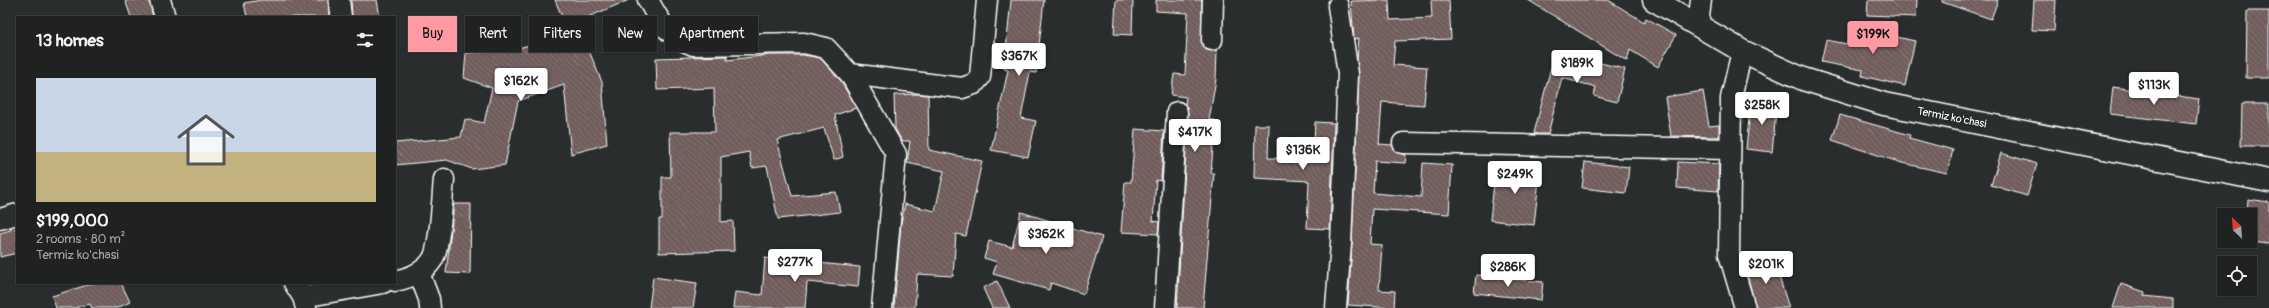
<!DOCTYPE html>
<html lang="en">
<head>
<meta charset="utf-8">
<style>
	body { margin:0; font-family:Pangolin,sans-serif; background:#2d2f2f; color:#f1f3f6; height:100vh; display:flex; flex-direction:column; font-size:15px; white-space:nowrap }
	* { box-sizing:border-box; margin:0 }
	p { font-size:13px; color:#a2a4a5 }
	.icon { flex:none; width:22px; height:22px; fill:none; stroke:currentColor; stroke-width:2; stroke-linecap:round; stroke-linejoin:round }
	.map { position:relative; flex:1; overflow:hidden }
	.drawer { position:absolute; left:16px; top:16px; width:380px; height:268px; display:flex; flex-direction:column; background:#202222; border-radius:0px; box-shadow:0 1px 3px #0004,0 0 0 1px #3d3f40 }
	.drawer>* { flex:none }
	.top-card { position:absolute; left:408px; top:16px; width:380px; height:36px; display:flex; gap:8px }
	.needle { width:26px; rotate:335deg }
	.buttons { position:absolute; left:2217px; top:208px; display:grid; gap:8px }
	.buttons a { display:grid; place-items:center; width:40px; height:40px; border-radius:0px; background:#202222; box-shadow:0 1px 3px #0004,0 0 0 1px #3d3f40; font-size:20px }
	.price { position:absolute; translate:-50% -34px; padding:0 9px; border-radius:4px; background:#fff; color:#222; font-size:13px; line-height:26px; filter:drop-shadow(0 1px 2px #0008) }
	.price::after { content:''; position:absolute; left:50%; top:24px; width:12px; height:9px; margin-left:-6px; background:inherit; clip-path:polygon(0 0,100% 0,50% 100%) }
	.price.current { background:#ff9aa2; color:#111 }
	ul { padding:0; list-style:none }
	li { display:grid; align-content:center; gap:8px; height:212px; padding:0 20px }
	li span { display:grid; place-items:center; height:124px; border-radius:0px; color:#555 }
	li>.icon { margin-inline-start:auto }
	span .icon { width:72px; height:72px; fill:#fffc; stroke-width:1 }
	li b { font-size:17px }
	h2 { display:flex; justify-content:space-between; align-items:center; height:48px; padding:0 20px; font-size:17px }
	.pill { padding:0 14px; border-radius:0px; background:#202222; box-shadow:0 1px 3px #0004,0 0 0 1px #3d3f40; font-size:14px; line-height:36px }
	.pill.current { background:#ff9aa2; color:#111 }
	.map>svg:first-child { display:block }
</style>
</head>
<body>
<div class="map">
<svg width="2269" height="308" viewBox="0 0 2269 308">
	<defs>
		<pattern id="building-back-hatch" width="6" height="6" patternUnits="userSpaceOnUse"><rect width="6" height="6" fill="#705d5c"/><path d="M-1 5l2 2M0 0l6 6M5-1l2 2" fill="none" stroke="#857574"/></pattern>
	</defs>
	<rect width="100%" height="100%" fill="#2a2d2e"/>
	<filter id="ink" filterUnits="userSpaceOnUse"><feTurbulence type="fractalNoise" baseFrequency=".025" numOctaves="2"/><feDisplacementMap in="SourceGraphic" scale="8" xChannelSelector="R" yChannelSelector="G"/><feConvolveMatrix kernelMatrix="1 2 1 2 8 2 1 2 1" color-interpolation-filters="sRGB"/></filter>
	<g filter="url(#ink)">
		<g fill="url(#building-back-hatch)" stroke="#fff">
			<polygon points="125,0 149,0 153,17 131,17"/>
			<polygon points="261,0 328,0 329,17 247,17 244,3"/>
			<polygon points="351,0 377,0 380,17 352,17"/>
			<polygon points="555,0 629,0 566,26"/>
			<polygon points="1011,0 1044,0 1036,73 1030,72 1021,118 1036,121 1028,157 991,150 1008,70 1004,69"/>
			<polygon points="1116,0 1133,0 1132,35 1114,34"/>
			<polygon points="1156,0 1202,0 1202,45 1206,50 1217,50 1216,79 1209,120 1215,120 1211,173 1214,173 1203,308 1177,308 1188,113 1185,104 1186,97 1171,95 1174,74 1185,75 1188,13 1156,11"/>
			<polygon points="1389,0 1390,20 1432,18 1431,0 1449,0 1451,39 1395,41 1393,65 1427,67 1424,105 1382,102 1379,144 1392,145 1397,153 1406,155 1405,163 1375,161 1373,193 1421,197 1423,163 1452,165 1449,214 1372,209 1370,244 1382,245 1379,290 1395,291 1394,308 1348,305 1352,244 1359,74 1357,59 1359,38 1354,39 1351,1"/>
			<polygon points="1528,0 1608,0 1644,22 1646,18 1676,35 1658,67 1630,50 1627,61"/>
			<polygon points="1868,0 1917,0 1916,17 1867,15"/>
			<polygon points="1942,0 1998,0 1991,19 1942,2"/>
			<polygon points="2034,0 2056,0 2054,31 2032,30"/>
			<polygon points="2247,11 2269,11 2269,78 2246,78"/>
			<polygon points="1851,27 1915,41 1905,86 1862,76 1863,70 1821,62 1826,40 1847,44"/>
			<polygon points="581,32 602,82 607,144 571,154 564,85 518,101 505,165 472,169 447,160 395,165 395,143 461,137 465,119 484,123 492,88 464,78 466,53 510,50"/>
			<polygon points="1555,52 1625,69 1617,102 1594,96 1596,87 1562,78 1548,134 1538,134 1534,133"/>
			<polygon points="770,55 803,55 820,58 841,81 856,108 835,115 843,157 834,160 824,128 777,140 792,196 836,192 840,212 778,219 767,166 752,168 749,152 721,157 721,222 733,221 734,251 659,253 659,219 662,219 662,177 671,177 670,132 715,132 714,88 657,90 656,58 727,56 727,60"/>
			<polygon points="2113,87 2199,99 2196,124 2110,114"/>
			<polygon points="1703,91 1709,126 1719,125 1719,137 1671,136 1665,97"/>
			<polygon points="919,94 928,95 929,150 982,161 966,236 956,234 953,276 917,274 915,308 894,308 901,223 905,204 935,211 944,171 907,163 910,141 902,141 895,129 894,95"/>
			<polygon points="1751,99 1777,102 1772,152 1746,149"/>
			<polygon points="2242,104 2269,104 2269,146 2241,146"/>
			<polygon points="1840,115 1910,135 1909,138 1953,150 1947,173 1902,163 1832,140"/>
			<polygon points="1315,122 1334,123 1330,229 1307,228 1309,181 1254,178 1255,125 1269,125 1268,158 1313,160"/>
			<polygon points="1135,129 1164,131 1161,181 1156,180 1153,221 1159,222 1158,234 1121,232 1125,182 1131,182"/>
			<polygon points="2001,153 2037,164 2027,196 1991,185"/>
			<polygon points="1585,162 1629,167 1626,193 1582,188"/>
			<polygon points="1678,162 1719,164 1718,191 1677,188"/>
			<polygon points="1496,165 1540,170 1534,225 1490,220"/>
			<polygon points="2248,199 2269,202 2269,244 2250,242 2250,215 2247,215"/>
			<polygon points="454,204 471,204 470,274 446,273"/>
			<polygon points="1021,212 1102,237 1084,294 1051,283 1049,290 993,274 997,262 984,258 989,241 1012,247"/>
			<polygon points="17,228 17,253 0,257 0,233"/>
			<polygon points="765,258 860,267 858,287 807,282 805,308 733,308 735,292 762,295"/>
			<polygon points="1773,258 1789,308 1756,308 1745,267"/>
			<polygon points="1476,275 1543,282 1541,300 1474,293"/>
			<polygon points="653,277 697,283 693,308 649,308"/>
			<polygon points="997,281 1010,308 992,308 983,288"/>
			<polygon points="94,283 121,283 130,302 117,308 92,308 90,304 74,308 56,308 52,296"/>
			<polygon points="2121,284 2145,292 2144,296 2173,299 2173,308 2113,308"/>
		</g>
		<g fill="none" stroke-linecap="round" stroke-linejoin="round">
			<defs>
				<g id="minor">
					<polyline points="160,0 165,17"/>
					<polyline points="339,0 341,17"/>
					<path d="M648,0C661,24 667,35 693,45L804,43L826,48L850,74L962,88L974,84L980,77L987,0"/>
					<polyline points="1698,25 1701,0"/>
					<polyline points="1212,40 1213,0"/>
					<polyline points="1742,51 1731,98 1729,254 1745,308"/>
					<polyline points="850,74 896,154 882,308"/>
					<polyline points="1403,143 1730,149"/>
					<polyline points="0,219 17,214"/>
					<polyline points="419,273 429,299 430,308"/>
					<path d="M395,281C410,278 430,270 435,254C441,234 442,200 444,179"/>
					<polyline points="294,283 303,297 306,308"/>
					<polyline points="303,297 383,283"/>
					<polyline points="1165,308 1177,112"/>
					<polyline points="1336,308 1341,243 1348,74 1338,6"/>
				</g>
				<polyline id="major" points="1654,0 1742,51 1803,79 1884,104 2269,181"/>
			</defs>
			<use href="#minor" stroke="#fff" stroke-width="23"/>
			<use href="#major" stroke="#fff" stroke-width="25"/>
			<use href="#minor" stroke="#2a2d2e" stroke-width="20"/>
			<use href="#major" stroke="#2a2d2e" stroke-width="22"/>
		</g>
	</g>
	<g text-anchor="middle" stroke-width="3" stroke-linejoin="round" paint-order="stroke">
		<g font-size="11" fill="#fff" stroke="#2a2d2e">
			<text transform="translate(1952 117) rotate(11)" y="4">Termiz ko'chasi</text>
		</g>
	</g>
</svg>
<div class="buttons">
<a><svg class="needle" viewBox="-14 -14 28 28"><path d="M0-13l5 13h-10z" fill="#e53935"/><path d="M0 13l5-13h-10z" fill="#a2a4a5"/></svg></a>
<a><svg class="icon" aria-label="locate" viewBox="0 0 24 24"><circle cx="12" cy="12" r="6"/><path d="M12 2v4M12 18v4M2 12h4M18 12h4"/></svg></a>
</div>
<b class="price current" style="left:1873px;top:55px">$199K</b>
<b class="price" style="left:1019px;top:77px">$367K</b>
<b class="price" style="left:1577px;top:84px">$189K</b>
<b class="price" style="left:521px;top:102px">$162K</b>
<b class="price" style="left:2154px;top:106px">$113K</b>
<b class="price" style="left:1762px;top:126px">$258K</b>
<b class="price" style="left:1195px;top:153px">$417K</b>
<b class="price" style="left:1303px;top:171px">$136K</b>
<b class="price" style="left:1515px;top:195px">$249K</b>
<b class="price" style="left:1046px;top:255px">$362K</b>
<b class="price" style="left:795px;top:283px">$277K</b>
<b class="price" style="left:1766px;top:285px">$201K</b>
<b class="price" style="left:1508px;top:288px">$286K</b>
<div class="top-card">
<a class="pill current">Buy</a>
<a class="pill">Rent</a>
<a class="pill">Filters</a>
<a class="pill">New</a>
<a class="pill">Apartment</a>
</div>
<section class="drawer">
<h2>13 homes<svg class="icon" aria-label="filters" viewBox="0 0 24 24"><path d="M4 7h16M4 17h16"/><circle cx="9" cy="7" r="2"/><circle cx="15" cy="17" r="2"/></svg></h2>
<ul>
<li><span style="background:linear-gradient(#c9d6e8 60%,#c2b280 0)"><svg class="icon" aria-label="home" viewBox="0 0 24 24"><path d="M3 11l9-7 9 7M6 9v11h12V9"/></svg></span><div><b>$199,000</b><p>2 rooms · 80 m²</p><p>Termiz ko'chasi</p></div></li>
</ul>
</section>
</div>
</body>
</html>
